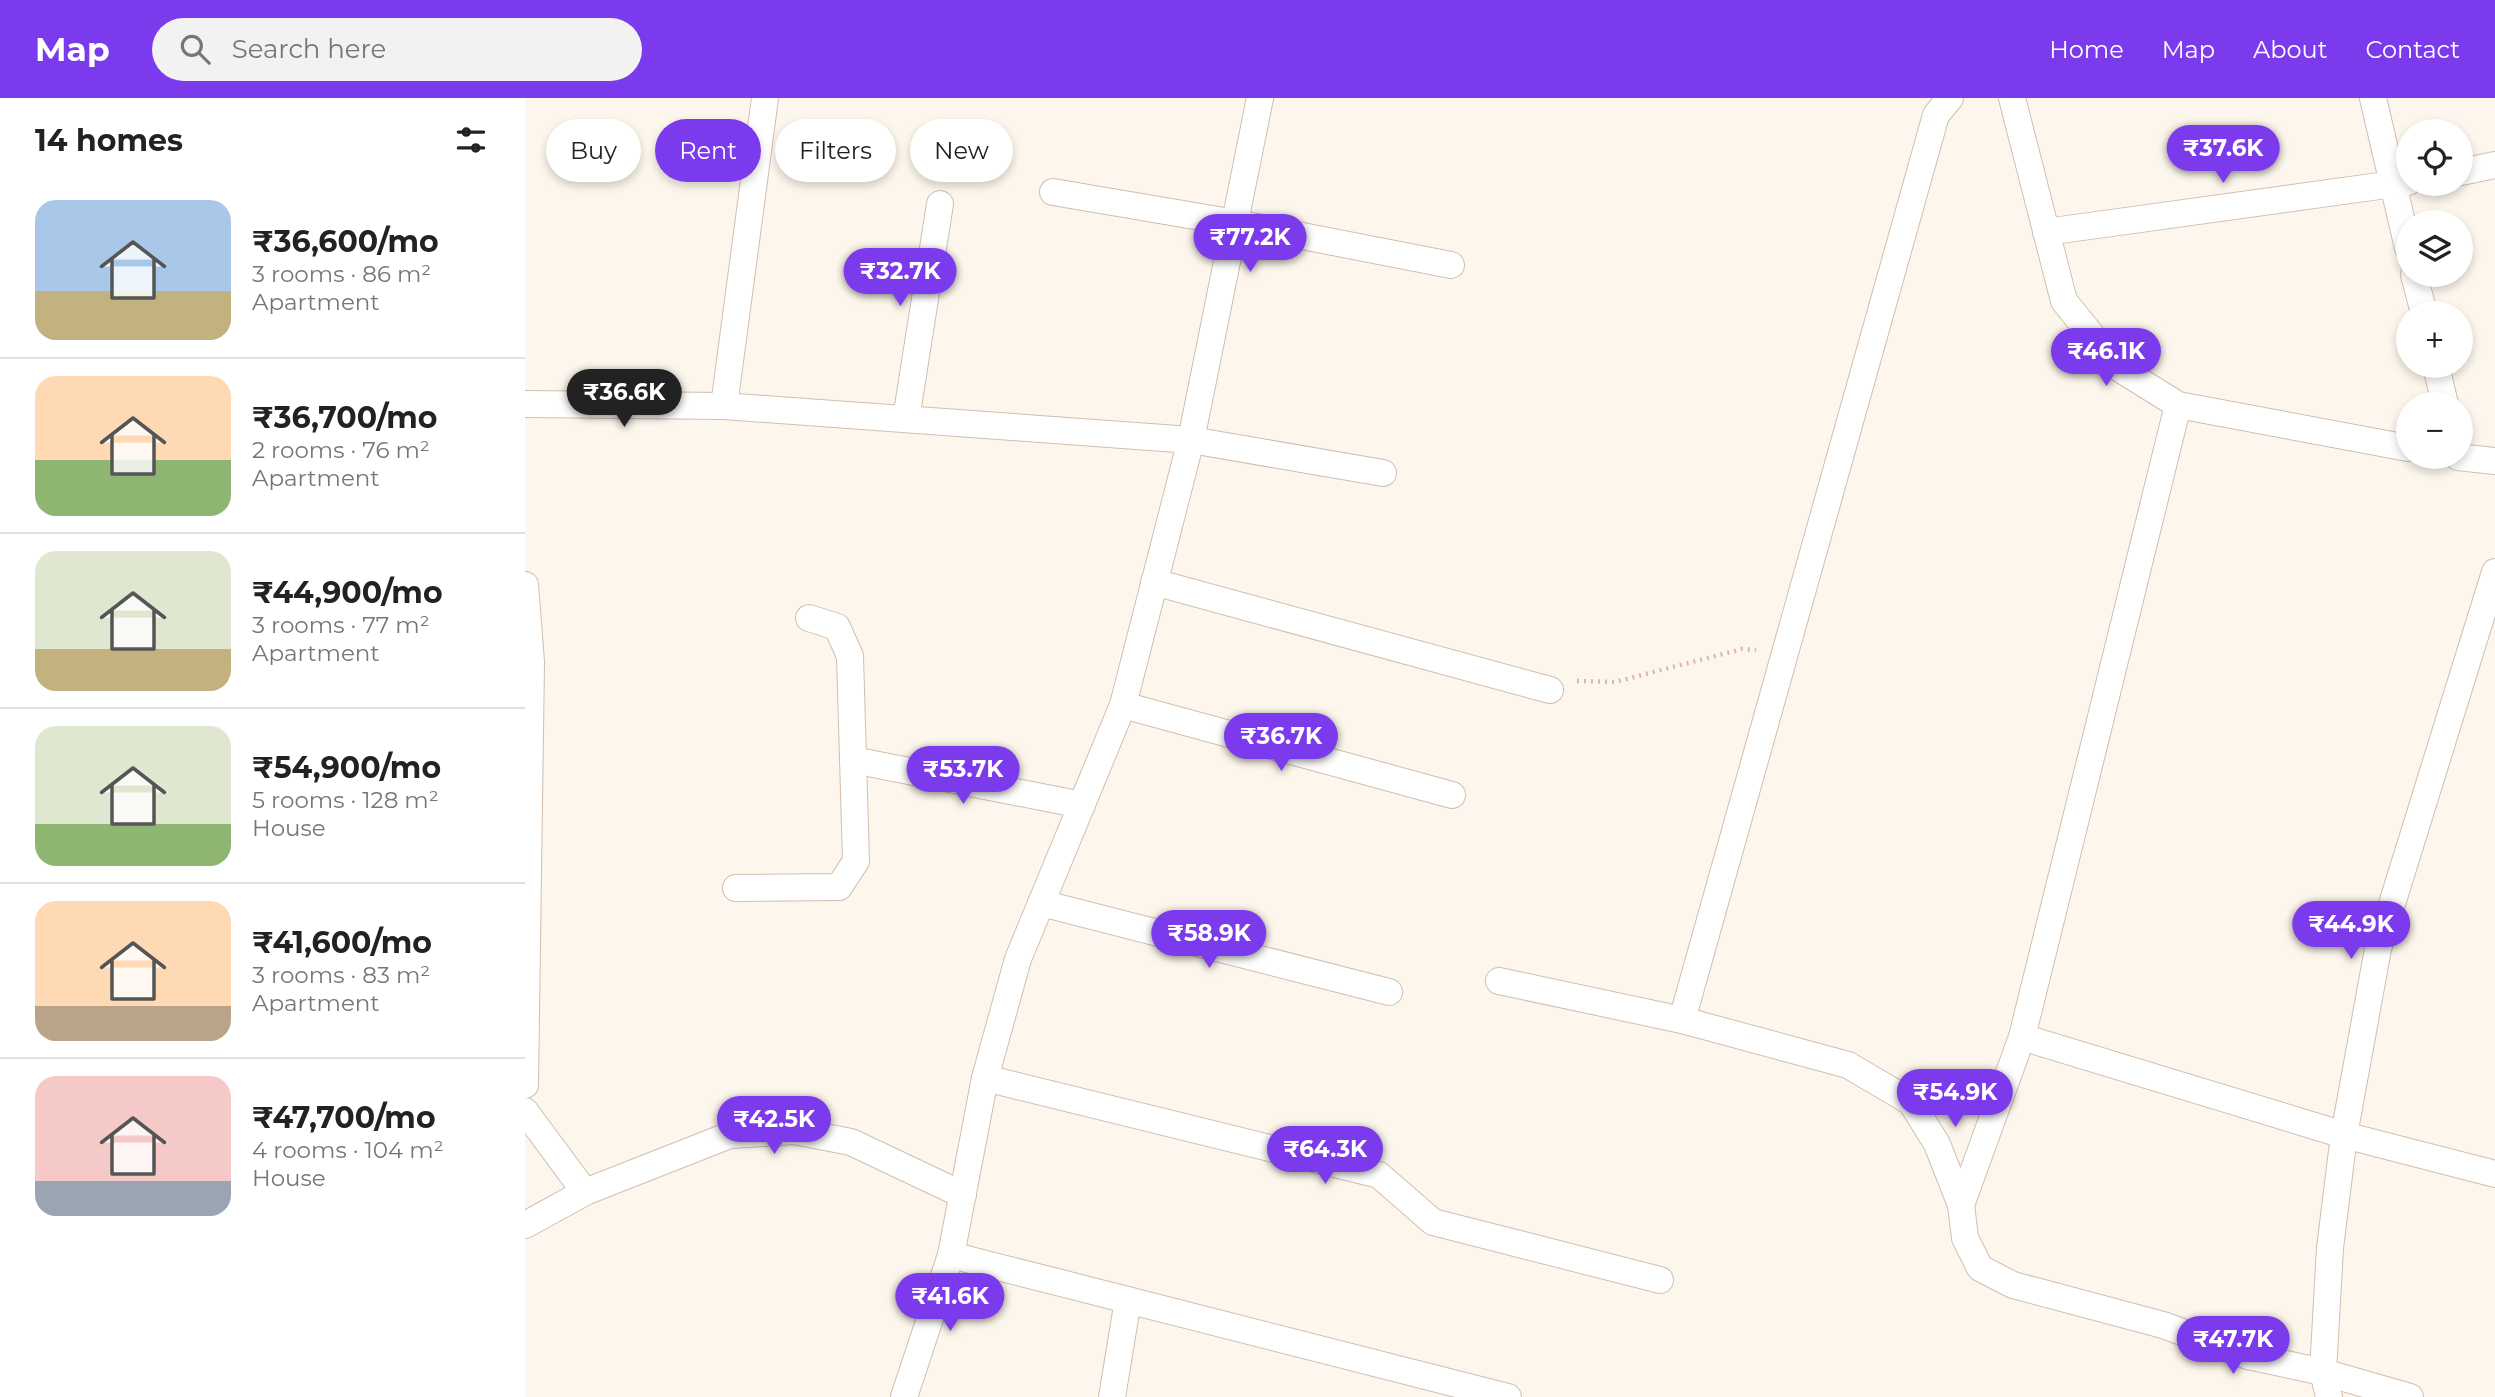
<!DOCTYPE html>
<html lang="en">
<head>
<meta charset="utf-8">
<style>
	body { margin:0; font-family:Montserrat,sans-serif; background:#f2f2f2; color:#222; height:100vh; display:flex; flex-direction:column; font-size:26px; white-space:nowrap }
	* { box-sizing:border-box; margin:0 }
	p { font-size:23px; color:#767676 }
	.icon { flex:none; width:38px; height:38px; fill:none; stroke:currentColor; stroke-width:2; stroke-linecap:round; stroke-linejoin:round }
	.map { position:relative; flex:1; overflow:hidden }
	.drawer { display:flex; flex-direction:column; background:#fff; width:525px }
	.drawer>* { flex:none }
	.hud { position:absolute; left:21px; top:21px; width:665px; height:63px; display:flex; gap:14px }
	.tools { position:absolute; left:1871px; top:21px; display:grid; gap:14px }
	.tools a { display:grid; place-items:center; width:77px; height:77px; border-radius:50%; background:#fff; box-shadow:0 4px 10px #0003; font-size:35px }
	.price { position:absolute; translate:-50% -60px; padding:0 16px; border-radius:24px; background:#7c3aed; color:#fff; font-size:23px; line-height:46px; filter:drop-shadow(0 2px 4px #0008) }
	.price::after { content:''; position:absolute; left:50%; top:42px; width:21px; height:16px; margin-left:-10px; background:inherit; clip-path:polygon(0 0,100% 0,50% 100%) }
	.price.selected { background:#222; color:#fff }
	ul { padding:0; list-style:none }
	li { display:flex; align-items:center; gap:21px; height:175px; padding:0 35px }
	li+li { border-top:2px solid #e0e0e0 }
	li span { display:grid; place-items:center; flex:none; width:196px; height:140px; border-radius:21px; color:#555 }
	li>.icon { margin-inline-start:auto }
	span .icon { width:84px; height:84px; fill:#fffc; stroke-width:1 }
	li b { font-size:30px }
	h2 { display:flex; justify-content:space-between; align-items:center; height:84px; padding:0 35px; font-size:30px }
	.pill { padding:0 24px; border-radius:32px; background:#fff; box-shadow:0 4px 10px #0003; font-size:24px; line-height:63px }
	.pill.selected { background:#7c3aed; color:#fff }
	header { display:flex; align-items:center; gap:42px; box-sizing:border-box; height:98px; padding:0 35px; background:#7c3aed; color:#fff }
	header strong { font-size:33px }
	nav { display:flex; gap:38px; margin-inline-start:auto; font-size:24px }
	.search { width:490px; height:63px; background:#f2f2f2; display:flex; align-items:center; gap:18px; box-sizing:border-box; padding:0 24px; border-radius:38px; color:#767676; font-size:26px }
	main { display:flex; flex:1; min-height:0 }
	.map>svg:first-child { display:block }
</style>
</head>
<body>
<header>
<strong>Map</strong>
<div class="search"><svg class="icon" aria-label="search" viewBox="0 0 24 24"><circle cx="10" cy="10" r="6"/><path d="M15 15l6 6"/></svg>Search here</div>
<nav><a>Home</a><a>Map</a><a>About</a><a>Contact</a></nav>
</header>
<main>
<section class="drawer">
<h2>14 homes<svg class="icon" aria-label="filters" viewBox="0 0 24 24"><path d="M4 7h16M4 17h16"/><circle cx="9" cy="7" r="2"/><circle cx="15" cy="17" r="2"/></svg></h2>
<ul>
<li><span style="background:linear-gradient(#a9c7e8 65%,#c2b280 0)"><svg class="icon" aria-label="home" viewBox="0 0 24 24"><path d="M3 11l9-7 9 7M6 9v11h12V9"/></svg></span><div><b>₹36,600/mo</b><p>3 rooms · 86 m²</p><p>Apartment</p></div></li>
<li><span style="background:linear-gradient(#ffd9b3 60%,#8fb573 0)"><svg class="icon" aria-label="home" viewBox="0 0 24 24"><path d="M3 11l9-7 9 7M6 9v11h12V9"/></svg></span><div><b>₹36,700/mo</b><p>2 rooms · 76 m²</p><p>Apartment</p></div></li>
<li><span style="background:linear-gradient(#dfe7d0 70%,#c2b280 0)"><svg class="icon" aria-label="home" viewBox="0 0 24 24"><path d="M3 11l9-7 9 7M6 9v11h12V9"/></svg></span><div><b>₹44,900/mo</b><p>3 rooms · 77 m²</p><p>Apartment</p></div></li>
<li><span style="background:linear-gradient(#dfe7d0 70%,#8fb573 0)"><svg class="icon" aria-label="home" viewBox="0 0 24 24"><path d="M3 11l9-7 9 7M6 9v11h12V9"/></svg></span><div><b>₹54,900/mo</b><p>5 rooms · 128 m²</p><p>House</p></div></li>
<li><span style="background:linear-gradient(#ffd9b3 75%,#b9a48a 0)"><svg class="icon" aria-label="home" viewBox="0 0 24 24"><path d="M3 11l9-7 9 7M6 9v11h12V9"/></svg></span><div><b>₹41,600/mo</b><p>3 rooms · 83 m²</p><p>Apartment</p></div></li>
<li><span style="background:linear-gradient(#f6c9c9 75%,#9aa5b1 0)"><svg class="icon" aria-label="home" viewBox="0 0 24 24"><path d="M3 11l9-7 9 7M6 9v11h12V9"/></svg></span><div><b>₹47,700/mo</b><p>4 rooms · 104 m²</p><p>House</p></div></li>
</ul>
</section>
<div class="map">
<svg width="1970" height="1299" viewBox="0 0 1970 1299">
	<rect width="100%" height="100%" fill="#fdf6ec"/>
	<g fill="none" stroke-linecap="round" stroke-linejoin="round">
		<defs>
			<g id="street">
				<polyline points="240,0 199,308 666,342 598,607 493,861 460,980 426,1157 379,1299"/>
				<polyline points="735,0 666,342 858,375"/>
				<polyline points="1487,0 1539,203 1592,269 1653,307 1883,350"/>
				<polyline points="1848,0 1883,150"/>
				<polyline points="1936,74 1970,67"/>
				<polyline points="528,94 711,125 926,167"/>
				<polyline points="1521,134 1883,84"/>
				<polyline points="1889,177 1899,215"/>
				<polyline points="1911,268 1920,306"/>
				<polyline points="0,306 199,308"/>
				<polyline points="1653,307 1497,939 1819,1037 1970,1076"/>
				<polyline points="381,321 415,106"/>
				<polyline points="1933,359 1970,363"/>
				<polyline points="629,484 1025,592"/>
				<polyline points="0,487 6,564 0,987"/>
				<polyline points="598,607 927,697"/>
				<polyline points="328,662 557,707"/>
				<polyline points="211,790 314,789 331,763 325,558 312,529 284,520"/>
				<polyline points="516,805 864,894"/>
				<polyline points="974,883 1157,922 1411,17 1425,0"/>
				<polyline points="1157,922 1323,967 1386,1004 1412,1046 1436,1107 1440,1140 1455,1170 1488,1187 1638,1227 1723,1258 1798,1274 1804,1299"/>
				<polyline points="460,980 854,1077 908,1124 1135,1182"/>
				<polyline points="0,1013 60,1094"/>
				<polyline points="1436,1107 1497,939"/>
				<polyline points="0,1127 60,1094 205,1037 269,1033 326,1044 438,1097"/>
				<polyline points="426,1157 983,1299"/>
				<polyline points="587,1299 603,1202"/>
				<polyline points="1885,1299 1798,1274 1805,1150 1819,1037 1853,851 1970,474"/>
			</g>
		</defs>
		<use href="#street" stroke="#d1beb0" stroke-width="28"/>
		<polyline stroke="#d9b8a5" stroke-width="4.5" stroke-dasharray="2 5" stroke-linecap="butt" points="1052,583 1090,584 1217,551 1231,552"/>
		<use href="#street" stroke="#fff" stroke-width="26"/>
	</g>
</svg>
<div class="tools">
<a><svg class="icon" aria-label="locate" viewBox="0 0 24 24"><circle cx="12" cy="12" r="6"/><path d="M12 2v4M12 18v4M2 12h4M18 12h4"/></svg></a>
<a><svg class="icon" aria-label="layers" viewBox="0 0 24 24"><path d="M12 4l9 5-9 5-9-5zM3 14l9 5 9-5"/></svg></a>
<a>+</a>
<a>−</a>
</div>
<b class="price" style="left:1698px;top:87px">₹37.6K</b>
<b class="price" style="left:725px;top:176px">₹77.2K</b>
<b class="price" style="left:375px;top:210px">₹32.7K</b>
<b class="price" style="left:1581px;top:290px">₹46.1K</b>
<b class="price selected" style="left:99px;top:331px">₹36.6K</b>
<b class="price" style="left:756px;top:675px">₹36.7K</b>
<b class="price" style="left:438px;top:708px">₹53.7K</b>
<b class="price" style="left:1826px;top:863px">₹44.9K</b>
<b class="price" style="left:684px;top:872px">₹58.9K</b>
<b class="price" style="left:1430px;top:1031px">₹54.9K</b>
<b class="price" style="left:249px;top:1058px">₹42.5K</b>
<b class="price" style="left:800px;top:1088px">₹64.3K</b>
<b class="price" style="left:425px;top:1235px">₹41.6K</b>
<b class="price" style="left:1708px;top:1278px">₹47.7K</b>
<div class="hud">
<a class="pill">Buy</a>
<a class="pill selected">Rent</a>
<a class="pill">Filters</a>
<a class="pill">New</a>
</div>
</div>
</main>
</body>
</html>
